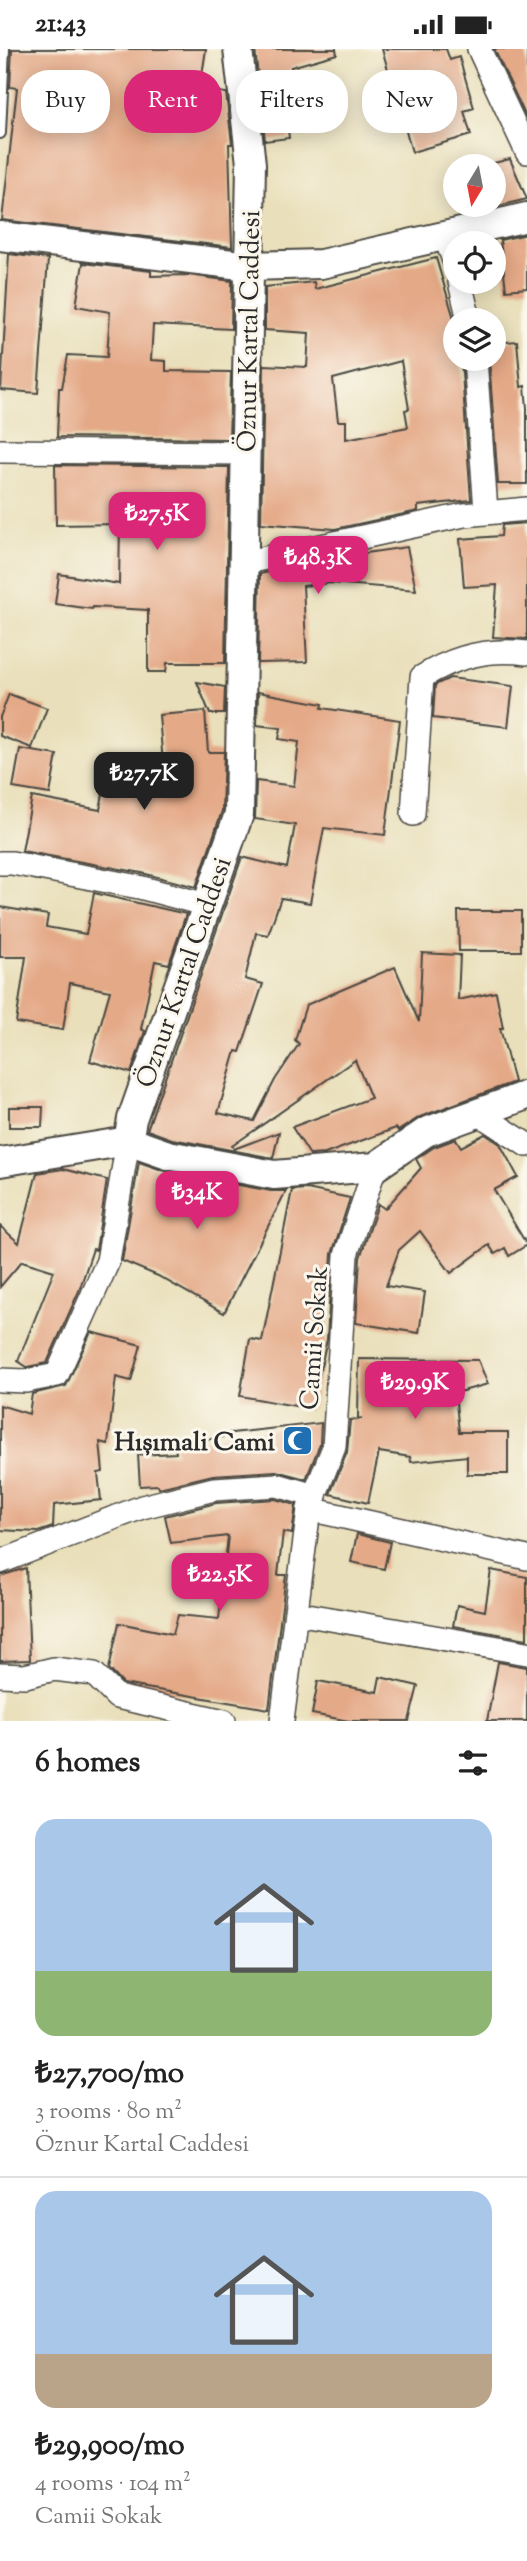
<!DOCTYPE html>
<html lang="en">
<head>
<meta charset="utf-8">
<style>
	body { margin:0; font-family:"Sorts Mill Goudy",serif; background:#f2f2f2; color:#222; height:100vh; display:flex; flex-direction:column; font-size:26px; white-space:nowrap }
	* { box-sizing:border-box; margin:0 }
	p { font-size:23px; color:#767676 }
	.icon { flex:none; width:38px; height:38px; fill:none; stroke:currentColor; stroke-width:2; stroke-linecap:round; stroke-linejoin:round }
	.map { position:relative; height:1672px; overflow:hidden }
	.panel { display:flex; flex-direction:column; background:#fff; flex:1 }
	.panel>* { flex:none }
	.banner { position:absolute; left:21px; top:21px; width:486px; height:63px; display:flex; gap:14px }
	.needle { width:46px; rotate:190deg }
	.controls { position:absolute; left:443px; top:105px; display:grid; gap:14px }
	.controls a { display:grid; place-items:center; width:63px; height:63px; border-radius:50%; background:#fff; box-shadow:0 4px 18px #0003; font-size:35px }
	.price { position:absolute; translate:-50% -60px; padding:0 16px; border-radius:14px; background:#db2777; color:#fff; font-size:23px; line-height:46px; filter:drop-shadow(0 2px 4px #0008) }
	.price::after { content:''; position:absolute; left:50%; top:42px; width:21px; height:16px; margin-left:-10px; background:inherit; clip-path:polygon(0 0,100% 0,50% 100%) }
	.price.on { background:#222; color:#fff }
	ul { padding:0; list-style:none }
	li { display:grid; align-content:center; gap:14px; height:371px; padding:0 35px }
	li+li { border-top:2px solid #e0e0e0 }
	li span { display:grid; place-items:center; height:217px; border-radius:21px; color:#555 }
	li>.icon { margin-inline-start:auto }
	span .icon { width:126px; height:126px; fill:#fffc; stroke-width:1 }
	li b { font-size:30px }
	h2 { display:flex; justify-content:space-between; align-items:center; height:84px; padding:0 35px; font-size:30px }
	.tag { padding:0 24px; border-radius:28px; background:#fff; box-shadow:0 4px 18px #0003; font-size:24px; line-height:63px }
	.tag.on { background:#db2777; color:#fff }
	.status { display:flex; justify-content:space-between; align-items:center; height:49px; padding:0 35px; background:#fff; direction:ltr }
	.status svg { height:19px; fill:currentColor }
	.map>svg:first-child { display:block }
</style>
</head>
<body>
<div class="status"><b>21:43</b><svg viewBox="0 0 49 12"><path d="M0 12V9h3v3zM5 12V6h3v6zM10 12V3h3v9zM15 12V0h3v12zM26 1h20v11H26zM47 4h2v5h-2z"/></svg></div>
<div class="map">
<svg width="527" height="1672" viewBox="0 0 527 1672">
	<rect width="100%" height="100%" fill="#fbf7ec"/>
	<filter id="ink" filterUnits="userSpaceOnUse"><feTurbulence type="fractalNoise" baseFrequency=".0143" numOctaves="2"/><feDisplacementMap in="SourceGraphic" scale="14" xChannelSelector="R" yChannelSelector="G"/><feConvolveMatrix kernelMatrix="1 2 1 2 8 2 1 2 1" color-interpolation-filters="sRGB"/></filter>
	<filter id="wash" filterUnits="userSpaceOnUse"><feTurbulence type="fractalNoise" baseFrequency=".00686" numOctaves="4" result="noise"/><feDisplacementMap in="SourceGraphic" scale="28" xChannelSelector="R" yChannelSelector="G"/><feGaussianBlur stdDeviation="1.57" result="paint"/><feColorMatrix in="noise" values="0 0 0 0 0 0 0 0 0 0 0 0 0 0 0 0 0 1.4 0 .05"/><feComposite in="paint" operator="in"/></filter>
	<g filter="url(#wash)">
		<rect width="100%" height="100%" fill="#e9dfba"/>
		<g id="blocks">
			<g fill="#e4a987" fill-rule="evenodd">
				<polygon points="12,0 206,0 200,40 226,44 232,95 229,95 232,198 2,171 17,39 10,38"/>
				<polygon points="255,0 336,0 337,5 291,18 295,56 285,57 289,89 265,92"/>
				<polygon points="382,0 446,0 450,11 459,8 474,59 464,62 471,86 412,103"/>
				<polygon points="494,0 527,0 527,70"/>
				<polygon points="510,110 527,150 494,158 494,114"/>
				<polygon points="527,185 527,239 506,241 500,191"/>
				<polygon points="9,205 48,210 38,344 1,341"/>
				<path d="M436,209L455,273V310H461L471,451L418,457V462L335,480L261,474L264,316L307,318L309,284L265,281V238L314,233L315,240ZM401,312L409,360L405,361L408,378L346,390V372H338L333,330Z"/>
				<polygon points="83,214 151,222 151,227 188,226 232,232 231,280 153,276 151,311 166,312 166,322 231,323 229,390 57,388 59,339 62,339 68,306 107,308 110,263 76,257"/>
				<polygon points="517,292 521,338 525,337 527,359 527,435 498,435 489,310 494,310 494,294"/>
				<polygon points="55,416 229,418 225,614 167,614 166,623 148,623 148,561 93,558 92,560 55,555 59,525 119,535 120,475 56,476"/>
				<polygon points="527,474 527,590 493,588 497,536 464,538 460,490 501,487 502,476"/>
				<polygon points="407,498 416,541 331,534 303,537 307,613 258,614 260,525 338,508"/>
				<polygon points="450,629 513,637 508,678 433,669 435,636"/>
				<polygon points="197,633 225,638 224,665 210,665"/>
				<polygon points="258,643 323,655 322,659 400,671 385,786 324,779 310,854 281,849 268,886 256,884 245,930 263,935 240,1003 236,1002 218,1064 254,1072 275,1031 299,995 295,991 306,956 395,918 419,973 422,904 460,906 458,951 496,943 503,979 500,979 514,1033 420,1068 398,1082 396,1079 325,1105 310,1106 292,1078 371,1049 355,1011 232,1097 234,1100 279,1083 273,1109 172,1090 147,1081 242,808 287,819 295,776 255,770 256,732 294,737 299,693 279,690 281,679 257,676"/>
				<polygon points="9,645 47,659 32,699 0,687 0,668"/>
				<polygon points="205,662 208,703 224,703 222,762 196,838 142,824 22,802 32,748 100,761 108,717 164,727 159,666"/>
				<polygon points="20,700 57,706 50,745 13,739"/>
				<polygon points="94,844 186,865 169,915 155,912 141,980 145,982 131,1024 90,1012 110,942 70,934 63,981 16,974 26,908 0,908 0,858 48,866 46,878 86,885"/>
				<polygon points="458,862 521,862 521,902 459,902"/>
				<polygon points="9,1058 43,1058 42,1078 9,1078"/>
				<polygon points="485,1085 500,1095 518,1128 494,1141 527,1196 509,1207 505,1199 495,1205 489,1196 451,1224 420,1182 399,1201 386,1237 425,1243 419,1284 356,1274 360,1209 378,1155 385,1160 421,1119 416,1110 434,1098 456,1090 461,1098"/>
				<polygon points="139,1113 165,1122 271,1142 286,1142 224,1264 158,1227 122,1212"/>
				<polygon points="63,1120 107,1131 96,1201 93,1200 79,1242 47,1314 27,1318 18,1312 54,1222 22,1212 0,1238 0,1177 19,1194 37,1124"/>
				<polygon points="307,1140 350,1149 332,1205 327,1290 312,1360 240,1347 250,1290 262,1292 292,1141"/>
				<polygon points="91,1283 141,1296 131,1332 116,1328 108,1395 100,1393 103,1423 98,1424 101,1451 54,1456 53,1478 38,1483 0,1481 0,1356 29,1365 32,1345 66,1337"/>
				<polygon points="359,1310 478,1311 488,1335 455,1344 459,1383 508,1383 508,1425 467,1425 467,1407 411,1413 410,1408 379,1403 368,1454 330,1445 347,1403 350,1371 362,1370 358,1369"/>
				<polygon points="321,1374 320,1395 306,1430 276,1422 213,1426 159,1439 158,1436 140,1437 138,1406 176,1404 175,1396 223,1388 223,1385"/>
				<polygon points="275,1450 296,1456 292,1485 283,1483 278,1526 286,1526 269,1660 123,1635 109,1620 119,1574 173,1585 178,1566 219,1570 228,1487 171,1494 165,1467 216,1454"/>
				<polygon points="357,1485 390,1493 384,1520 351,1513"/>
				<polygon points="26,1519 30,1611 0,1612 0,1527"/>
				<polygon points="491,1521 527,1528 527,1590 453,1577 457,1556 485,1562"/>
				<polygon points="498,1613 527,1618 527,1672 487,1672"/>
				<polygon points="380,1628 418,1637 409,1672 349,1672 312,1665 318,1632 377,1643"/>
			</g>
		</g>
	</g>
	<g filter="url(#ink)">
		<use href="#blocks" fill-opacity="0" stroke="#484640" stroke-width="2"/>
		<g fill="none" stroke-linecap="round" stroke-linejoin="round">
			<defs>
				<polyline id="service" points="0,84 4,0"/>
				<g id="minor">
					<polyline points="479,0 527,103"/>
					<polyline points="445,187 455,214"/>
					<polyline points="460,233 469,271"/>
					<polyline points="475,310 486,462"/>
					<polyline points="0,402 245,404"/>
					<polyline points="243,514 464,466 527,460"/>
					<path d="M413,765L422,628C455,607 488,599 527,604"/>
					<polyline points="0,814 12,814 139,838 207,856"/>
					<polyline points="478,1064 527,1096"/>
					<polyline points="0,1331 26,1332 57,1326 108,1212 128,1092"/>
					<polyline points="309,1460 527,1509"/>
					<polyline points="0,1513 142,1458 214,1440 277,1436 315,1447"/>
					<polyline points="296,1564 527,1604"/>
					<polyline points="0,1626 25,1627 54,1620 94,1625 117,1648 224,1672"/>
					<polyline points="282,1672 309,1460 334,1398 346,1206 375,1118"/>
				</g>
				<g id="tertiary">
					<polyline points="0,187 249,217 321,215 527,168"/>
					<polyline points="128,1092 132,1070 239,765 251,115 238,0"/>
					<polyline points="0,1113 128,1092 168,1106 274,1126 375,1118 426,1083 527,1046"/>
				</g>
			</defs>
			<use href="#service" stroke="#484640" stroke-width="14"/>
			<use href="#minor" stroke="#484640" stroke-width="26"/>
			<use href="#tertiary" stroke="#484640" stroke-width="32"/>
			<use href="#service" stroke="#fff" stroke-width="10"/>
			<use href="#minor" stroke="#fff" stroke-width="23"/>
			<use href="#tertiary" stroke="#fff" stroke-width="28"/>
		</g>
	</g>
	<defs>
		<symbol id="mosque-square" viewBox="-11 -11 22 22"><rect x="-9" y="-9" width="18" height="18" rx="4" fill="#1f6fb2" stroke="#fbf7ec"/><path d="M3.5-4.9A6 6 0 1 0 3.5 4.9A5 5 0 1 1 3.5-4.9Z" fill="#fff"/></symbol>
	</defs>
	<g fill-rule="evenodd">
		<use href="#mosque-square" x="280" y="1374" width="35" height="35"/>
	</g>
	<g text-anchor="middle" stroke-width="6" stroke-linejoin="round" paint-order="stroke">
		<g font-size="26" fill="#2b2b2b" stroke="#fbf7ec">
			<text transform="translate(248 282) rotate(-89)" y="9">Öznur Kartal Caddesi</text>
			<text transform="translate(183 923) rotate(-71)" y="9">Öznur Kartal Caddesi</text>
			<text transform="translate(313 1289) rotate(-86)" y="9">Camii Sokak</text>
		</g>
		<g font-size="26" font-weight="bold" fill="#2b2b2b" stroke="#fbf7ec" text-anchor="end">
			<text x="275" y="1401">Hışımali Cami</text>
		</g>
	</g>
</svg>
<div class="controls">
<a><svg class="needle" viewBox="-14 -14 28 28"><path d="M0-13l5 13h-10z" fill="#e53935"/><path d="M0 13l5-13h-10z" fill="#767676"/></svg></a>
<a><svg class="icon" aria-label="locate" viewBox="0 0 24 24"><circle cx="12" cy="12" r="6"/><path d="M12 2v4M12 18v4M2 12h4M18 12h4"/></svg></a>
<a><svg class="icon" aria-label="layers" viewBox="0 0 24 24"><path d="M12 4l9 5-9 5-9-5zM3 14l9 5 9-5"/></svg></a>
</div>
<b class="price" style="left:157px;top:503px">₺27.5K</b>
<b class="price" style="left:318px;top:547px">₺48.3K</b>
<b class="price on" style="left:144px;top:763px">₺27.7K</b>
<b class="price" style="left:197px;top:1182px">₺34K</b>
<b class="price" style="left:415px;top:1372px">₺29.9K</b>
<b class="price" style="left:220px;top:1564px">₺22.5K</b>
<div class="banner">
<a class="tag">Buy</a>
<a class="tag on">Rent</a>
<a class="tag">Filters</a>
<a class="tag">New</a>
</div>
</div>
<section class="panel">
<h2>6 homes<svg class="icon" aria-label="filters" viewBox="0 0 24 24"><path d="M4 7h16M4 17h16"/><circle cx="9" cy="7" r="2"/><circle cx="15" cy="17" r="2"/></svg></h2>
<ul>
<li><span style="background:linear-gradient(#a9c7e8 70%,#8fb573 0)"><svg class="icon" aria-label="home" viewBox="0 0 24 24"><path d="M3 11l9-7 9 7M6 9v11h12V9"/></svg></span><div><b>₺27,700/mo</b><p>3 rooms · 80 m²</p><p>Öznur Kartal Caddesi</p></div></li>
<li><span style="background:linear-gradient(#a9c7e8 75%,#b9a48a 0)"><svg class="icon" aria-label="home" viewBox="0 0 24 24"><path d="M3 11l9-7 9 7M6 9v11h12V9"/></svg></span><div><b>₺29,900/mo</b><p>4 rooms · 104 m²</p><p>Camii Sokak</p></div></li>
</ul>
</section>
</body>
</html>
